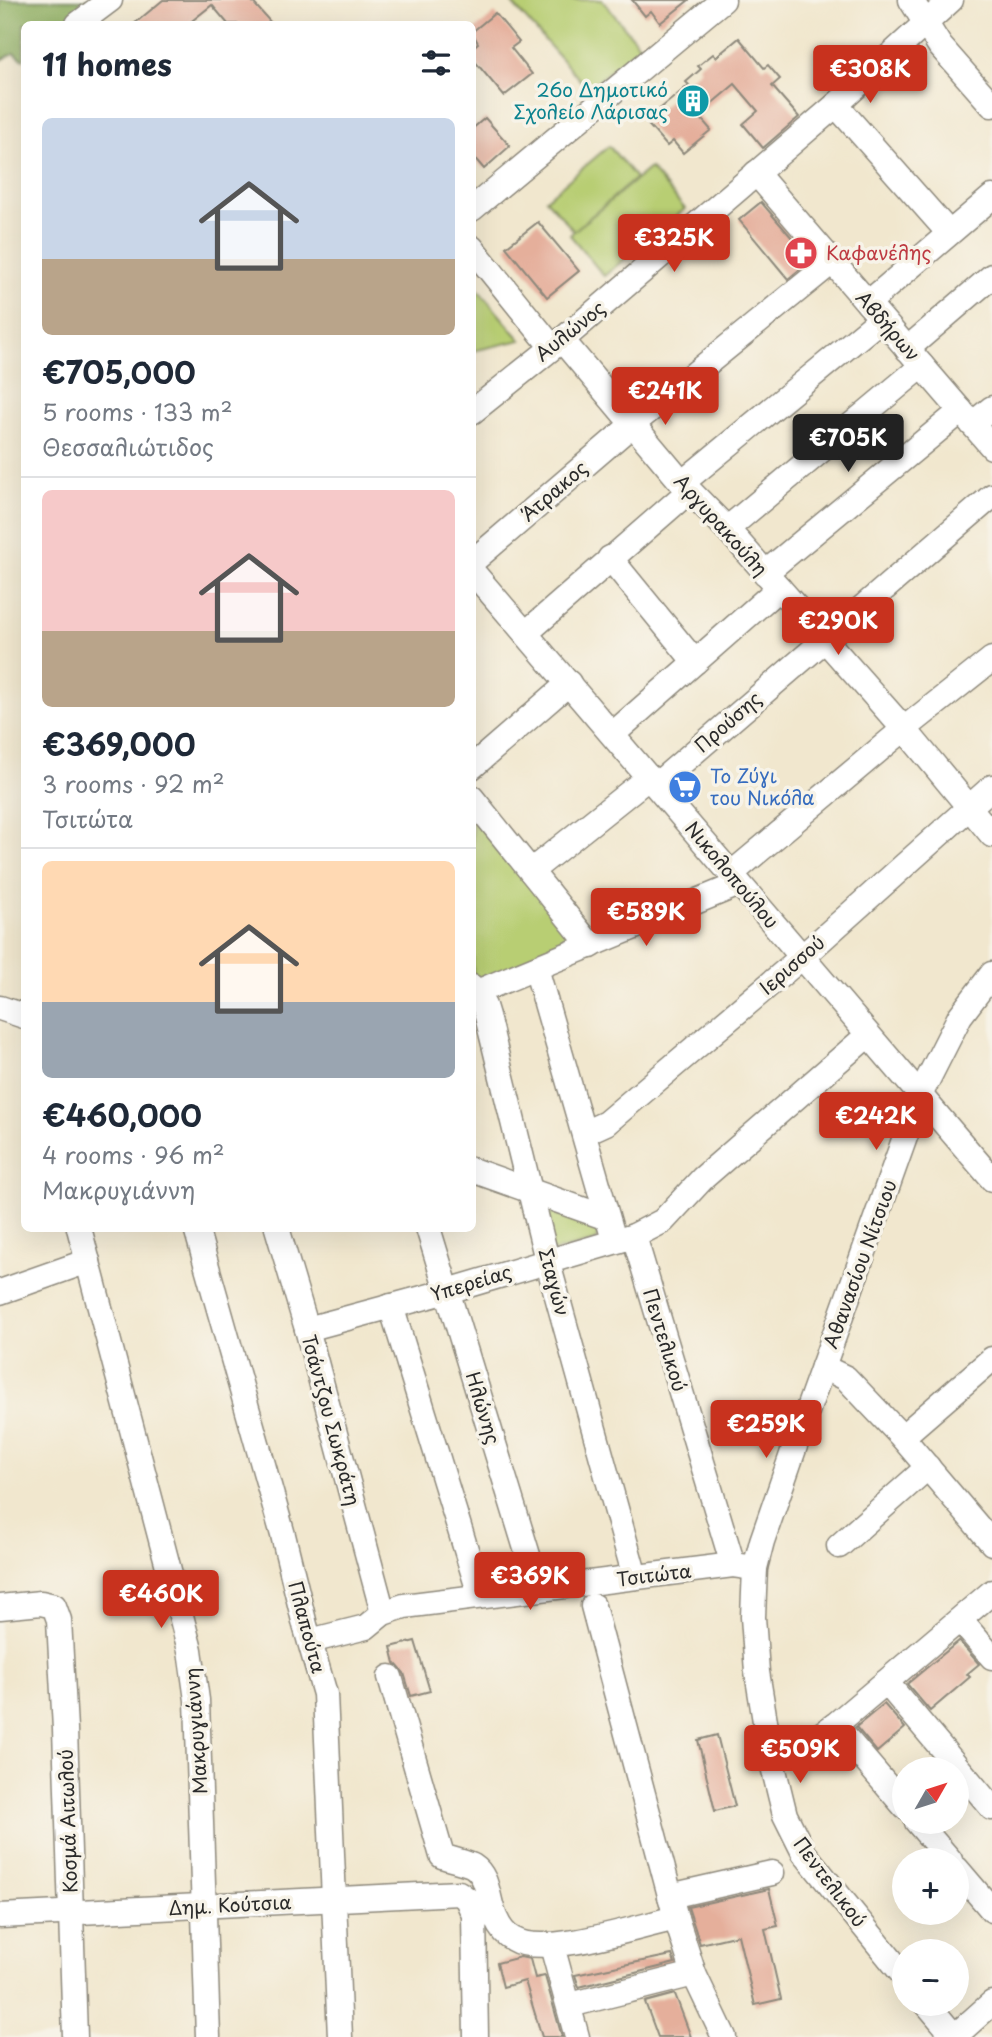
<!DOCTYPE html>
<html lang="en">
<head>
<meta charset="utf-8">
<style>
	body { margin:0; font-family:"Playpen Sans",sans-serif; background:#f2f2f3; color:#1f2937; height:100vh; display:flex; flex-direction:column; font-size:26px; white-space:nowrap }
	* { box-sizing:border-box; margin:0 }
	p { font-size:23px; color:#747a83 }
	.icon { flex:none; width:38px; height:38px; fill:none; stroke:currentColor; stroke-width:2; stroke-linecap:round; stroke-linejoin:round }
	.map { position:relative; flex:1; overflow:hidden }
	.panel { position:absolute; left:21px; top:21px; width:455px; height:1211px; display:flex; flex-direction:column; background:#fff; border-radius:10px; box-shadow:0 7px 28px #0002 }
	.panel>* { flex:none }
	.needle { width:46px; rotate:51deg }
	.fabs { position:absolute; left:892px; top:1757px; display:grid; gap:14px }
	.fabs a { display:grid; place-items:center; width:77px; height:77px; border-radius:50%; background:#fff; box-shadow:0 7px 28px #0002; font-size:35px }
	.price { position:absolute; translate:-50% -60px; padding:0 16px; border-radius:7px; background:#c8321e; color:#fff; font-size:23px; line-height:46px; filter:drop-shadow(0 2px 4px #0008) }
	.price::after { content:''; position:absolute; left:50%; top:42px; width:21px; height:16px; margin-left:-10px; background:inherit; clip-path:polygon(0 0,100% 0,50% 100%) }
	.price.active { background:#222; color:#fff }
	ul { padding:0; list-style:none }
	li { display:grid; align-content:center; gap:14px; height:371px; padding:0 21px }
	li+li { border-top:2px solid #e0e1e3 }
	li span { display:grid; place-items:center; height:217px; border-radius:10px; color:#555 }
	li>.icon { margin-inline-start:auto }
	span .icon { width:126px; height:126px; fill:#fffc; stroke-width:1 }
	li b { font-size:30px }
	h2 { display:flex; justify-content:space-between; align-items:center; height:84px; padding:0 21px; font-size:30px }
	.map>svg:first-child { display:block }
</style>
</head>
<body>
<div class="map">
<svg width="992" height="2037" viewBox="0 0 992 2037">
	<rect width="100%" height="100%" fill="#f7f3e8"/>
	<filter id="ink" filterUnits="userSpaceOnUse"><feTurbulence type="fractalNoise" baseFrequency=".0143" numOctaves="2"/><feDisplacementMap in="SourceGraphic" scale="14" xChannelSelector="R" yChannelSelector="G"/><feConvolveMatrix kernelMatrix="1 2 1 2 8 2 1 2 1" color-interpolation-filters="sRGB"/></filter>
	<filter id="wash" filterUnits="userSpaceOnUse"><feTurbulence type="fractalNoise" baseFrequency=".00686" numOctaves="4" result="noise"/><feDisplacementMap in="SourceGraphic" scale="28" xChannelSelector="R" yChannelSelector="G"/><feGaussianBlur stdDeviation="1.57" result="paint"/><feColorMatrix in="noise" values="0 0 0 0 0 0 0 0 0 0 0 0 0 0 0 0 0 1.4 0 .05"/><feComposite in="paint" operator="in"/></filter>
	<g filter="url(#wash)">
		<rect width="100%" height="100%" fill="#f1e7ce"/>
		<g fill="#b8ce73" stroke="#727c4f" stroke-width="2">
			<polygon points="509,0 602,0 640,46 588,89"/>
			<polygon points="609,146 636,178 575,230 650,168 685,209 604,276 570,235 574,231 546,199"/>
			<polygon points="472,284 473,284 521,340 473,351"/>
			<polygon points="472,809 575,942 484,980 477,978 473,972"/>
			<polygon points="541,1208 599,1227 597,1241 551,1252"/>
		</g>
		<polygon fill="#92b165" stroke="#5e6e48" stroke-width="2" points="0,0 94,0 65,24 24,24 24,58 23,60 14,53 0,61"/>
		<g id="blocks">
			<g fill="#e5af9b">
				<polygon points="163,0 251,0 272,24 228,24 212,5 188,24 134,24"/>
				<polygon points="632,0 689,0 660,23 651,11 645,16"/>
				<polygon points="495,13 519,42 511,48 532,74 504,96 472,58 472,48 478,43 472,32"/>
				<polygon points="739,38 764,68 768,65 780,79 772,86 799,117 763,148 743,124 758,111 735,84 698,115 711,130 683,153 673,141 667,146 645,121 689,85 686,82 701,69 698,66 713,54 716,57"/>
				<polygon points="485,118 510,146 484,169 472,155 472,129"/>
				<polygon points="761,202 811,260 788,279 739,220"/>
				<polygon points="538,222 579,271 547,297 506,247"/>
				<polygon points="415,1641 430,1691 411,1696 404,1673 395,1663 391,1647"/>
				<polygon points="959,1641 979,1664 967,1674 970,1677 930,1711 907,1684"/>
				<polygon points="884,1704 905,1728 877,1752 856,1727"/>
				<polygon points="717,1735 735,1806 715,1811 698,1740"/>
				<polygon points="769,1889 778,1926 765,1929 781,1999 755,2005 738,1935 700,1944 688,1907"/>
				<polygon points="672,1955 675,1963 579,1987 575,1975"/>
				<polygon points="520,1957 530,1959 535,1978 545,1976 562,2037 542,2037 525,1981 503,1987 497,1963"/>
				<polygon points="675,1994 691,2037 658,2037 645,2002"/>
			</g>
		</g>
	</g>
	<g filter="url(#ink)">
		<use href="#blocks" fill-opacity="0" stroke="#8e897c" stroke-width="2"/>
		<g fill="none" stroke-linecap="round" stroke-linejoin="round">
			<defs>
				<g id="minor">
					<polyline points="911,0 940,46 992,105"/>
					<polyline points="78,24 110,0"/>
					<polyline points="836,105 949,233"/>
					<polyline points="756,173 992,447"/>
					<polyline points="472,209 723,0"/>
					<polyline points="472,248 552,347"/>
					<polyline points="868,303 992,197"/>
					<polyline points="562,340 682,483 727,529 911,737 992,835"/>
					<polyline points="907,349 992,276"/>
					<polyline points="472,412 562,340 836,105 951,0"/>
					<polyline points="972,424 992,408"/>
					<polyline points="682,483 881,319"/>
					<polyline points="727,529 922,366"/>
					<polyline points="610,558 695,662"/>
					<polyline points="472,562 634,423 832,262"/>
					<polyline points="472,571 992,1179"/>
					<polyline points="765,573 961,411"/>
					<polyline points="526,633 689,491"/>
					<polyline points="613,734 779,588"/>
					<polyline points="472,767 569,683"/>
					<polyline points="656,785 992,496"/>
					<polyline points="472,798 591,946"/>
					<polyline points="531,871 649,777"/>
					<polyline points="731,874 904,729 992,659"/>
					<polyline points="536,968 614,1240"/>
					<polyline points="472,987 484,1006 487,1016 547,1260 635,1577"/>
					<polyline points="472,994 739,884"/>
					<polyline points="0,1008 24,1016"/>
					<polyline points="584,1133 606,1123 802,957 992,787"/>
					<polyline points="472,1170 607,1218"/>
					<polyline points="79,1228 190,1650 197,1700 208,2037"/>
					<polyline points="196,1228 283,1535 305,1625 325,1694 340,2037"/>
					<polyline points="277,1228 307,1329 383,1613"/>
					<polyline points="428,1228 538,1588"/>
					<polyline points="634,1236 733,1565"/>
					<polyline points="0,1292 88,1261"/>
					<polyline points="391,1306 480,1595"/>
					<polyline points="307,1329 448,1291 634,1236 663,1221 703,1178 868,1035"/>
					<polyline points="823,1367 846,1378 902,1437 992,1543"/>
					<polyline points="902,1437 992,1359"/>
					<polyline points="839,1546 928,1467"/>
					<polyline points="593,1606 676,1918 694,1974 724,2037"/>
					<polyline points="0,1607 41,1603 54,1606 59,1620 65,1729 75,2037"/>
					<polyline points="960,1620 992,1657"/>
					<polyline points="310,1641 366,1627 383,1613 404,1606 733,1565 755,1568"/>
					<path d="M390,1677L442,1856C450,1859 468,1863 473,1866C490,1877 487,1902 496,1919C499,1926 505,1935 513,1939C543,1958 640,1926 676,1918"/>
					<polyline points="886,1682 992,1808"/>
					<polyline points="835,1725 905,1807"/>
					<polyline points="771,1758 798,1750 835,1725 992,1592"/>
					<polyline points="917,1822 950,1860"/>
					<polyline points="957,1869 992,1910"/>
					<polyline points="670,1896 772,1873"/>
					<polyline points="0,1916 459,1893 467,1899 474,1915 476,2037"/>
					<polyline points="552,1946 577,2037"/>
					<polyline points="905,1977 804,1853 785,1815 771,1758 757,1672 753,1617 755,1568 762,1541 804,1420 920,1095 960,1016 992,974"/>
					<polyline points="927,2004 955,2037"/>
					<polyline points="570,2005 694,1974"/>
					<polyline points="955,2036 992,2003"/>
				</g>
			</defs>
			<use href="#minor" stroke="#8e897c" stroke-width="27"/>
			<use href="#minor" stroke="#fff" stroke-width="24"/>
		</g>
	</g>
	<defs>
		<symbol id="building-disc" viewBox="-11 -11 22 22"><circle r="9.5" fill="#0f9aa8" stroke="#f7f3e8"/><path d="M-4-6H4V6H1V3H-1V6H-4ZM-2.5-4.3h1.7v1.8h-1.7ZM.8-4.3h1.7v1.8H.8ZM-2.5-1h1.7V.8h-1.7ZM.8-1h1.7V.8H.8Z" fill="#fff"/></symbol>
		<symbol id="pharmacy-disc" viewBox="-11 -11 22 22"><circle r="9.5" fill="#e0444e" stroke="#f7f3e8"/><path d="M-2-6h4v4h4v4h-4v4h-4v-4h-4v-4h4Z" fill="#fff"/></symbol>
		<symbol id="supermarket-disc" viewBox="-11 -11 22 22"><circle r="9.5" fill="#3f7fe0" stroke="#f7f3e8"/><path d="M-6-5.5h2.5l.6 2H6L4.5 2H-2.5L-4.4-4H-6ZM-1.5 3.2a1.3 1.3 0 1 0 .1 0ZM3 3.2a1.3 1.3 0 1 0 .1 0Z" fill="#fff"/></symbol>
	</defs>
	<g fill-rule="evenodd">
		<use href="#building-disc" x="674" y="82" width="38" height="38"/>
		<use href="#pharmacy-disc" x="782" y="234" width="38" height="38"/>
		<use href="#supermarket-disc" x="666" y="768" width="38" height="38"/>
	</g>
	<g text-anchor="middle" stroke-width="7" stroke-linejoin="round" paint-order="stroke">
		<g font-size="19" fill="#0d838f" stroke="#f7f3e8" text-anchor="end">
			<text x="668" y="97">26ο Δημοτικό<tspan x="668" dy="22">Σχολείο Λάρισας</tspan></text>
		</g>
		<g font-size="19" fill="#be3a42" stroke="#f7f3e8" text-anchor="start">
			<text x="826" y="260">Καφανέλης</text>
		</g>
		<g font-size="19" fill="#2b2b2b" stroke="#f7f3e8">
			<text transform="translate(888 326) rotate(49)" y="7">Αβδήρων</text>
			<text transform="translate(570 331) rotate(-39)" y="7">Αυλώνος</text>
			<text transform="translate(554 491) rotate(-41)" y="7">Άτρακος</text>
			<text transform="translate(721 525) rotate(48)" y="7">Αργυρακούλη</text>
			<text transform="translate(728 722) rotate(-41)" y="7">Προύσης</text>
			<text transform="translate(732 875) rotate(50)" y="7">Νικολοπούλου</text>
			<text transform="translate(792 965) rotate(-41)" y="7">Ιερισσού</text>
			<text transform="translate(860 1264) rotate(-70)" y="7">Αθανασίου Νίτσιου</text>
			<text transform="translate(554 1282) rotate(75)" y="7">Σταγών</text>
			<text transform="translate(471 1283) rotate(-17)" y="7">Υπερείας</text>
			<text transform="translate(665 1340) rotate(73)" y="7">Πεντελικού</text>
			<text transform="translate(483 1408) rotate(73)" y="7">Ηλώνης</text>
			<text transform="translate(331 1420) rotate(75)" y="7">Τσάντζου Σωκράτη</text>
			<text transform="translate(654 1575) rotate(-7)" y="7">Τσιτώτα</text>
			<text transform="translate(307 1627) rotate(75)" y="7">Πλαπούτα</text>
			<text transform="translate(196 1731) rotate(-94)" y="7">Μακρυγιάννη</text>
			<text transform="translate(68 1821) rotate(-92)" y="7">Κοσμά Αιτωλού</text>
			<text transform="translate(830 1882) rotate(53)" y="7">Πεντελικού</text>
			<text transform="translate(230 1905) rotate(-3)" y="7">Δημ. Κούτσια</text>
		</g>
		<g font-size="19" fill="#366cbe" stroke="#f7f3e8" text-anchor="start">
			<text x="710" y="783">Το Ζύγι<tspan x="710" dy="22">του Νικόλα</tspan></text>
		</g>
	</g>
</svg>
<div class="fabs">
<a><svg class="needle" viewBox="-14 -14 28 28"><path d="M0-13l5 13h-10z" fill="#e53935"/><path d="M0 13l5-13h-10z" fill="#747a83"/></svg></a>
<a>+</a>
<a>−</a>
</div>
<b class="price" style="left:870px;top:105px">€308K</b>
<b class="price" style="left:674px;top:274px">€325K</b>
<b class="price" style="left:665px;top:427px">€241K</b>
<b class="price active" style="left:848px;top:474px">€705K</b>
<b class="price" style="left:838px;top:657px">€290K</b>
<b class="price" style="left:646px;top:948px">€589K</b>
<b class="price" style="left:876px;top:1152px">€242K</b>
<b class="price" style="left:766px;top:1460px">€259K</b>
<b class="price" style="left:530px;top:1612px">€369K</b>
<b class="price" style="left:161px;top:1630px">€460K</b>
<b class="price" style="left:800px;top:1785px">€509K</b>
<section class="panel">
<h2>11 homes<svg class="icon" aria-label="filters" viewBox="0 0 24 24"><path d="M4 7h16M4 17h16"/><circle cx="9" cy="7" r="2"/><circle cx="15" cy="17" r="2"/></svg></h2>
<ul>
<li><span style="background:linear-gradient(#c9d6e8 65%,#b9a48a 0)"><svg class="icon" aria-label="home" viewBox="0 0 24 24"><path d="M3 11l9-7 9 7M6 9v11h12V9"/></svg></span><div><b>€705,000</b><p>5 rooms · 133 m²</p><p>Θεσσαλιώτιδος</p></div></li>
<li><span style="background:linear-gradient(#f6c9c9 65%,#b9a48a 0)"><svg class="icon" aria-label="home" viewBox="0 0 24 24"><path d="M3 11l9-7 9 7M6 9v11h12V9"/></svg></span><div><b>€369,000</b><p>3 rooms · 92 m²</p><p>Τσιτώτα</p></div></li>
<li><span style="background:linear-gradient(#ffd9b3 65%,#9aa5b1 0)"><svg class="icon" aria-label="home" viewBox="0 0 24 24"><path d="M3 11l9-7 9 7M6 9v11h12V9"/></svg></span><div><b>€460,000</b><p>4 rooms · 96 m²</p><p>Μακρυγιάννη</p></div></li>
</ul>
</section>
</div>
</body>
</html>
